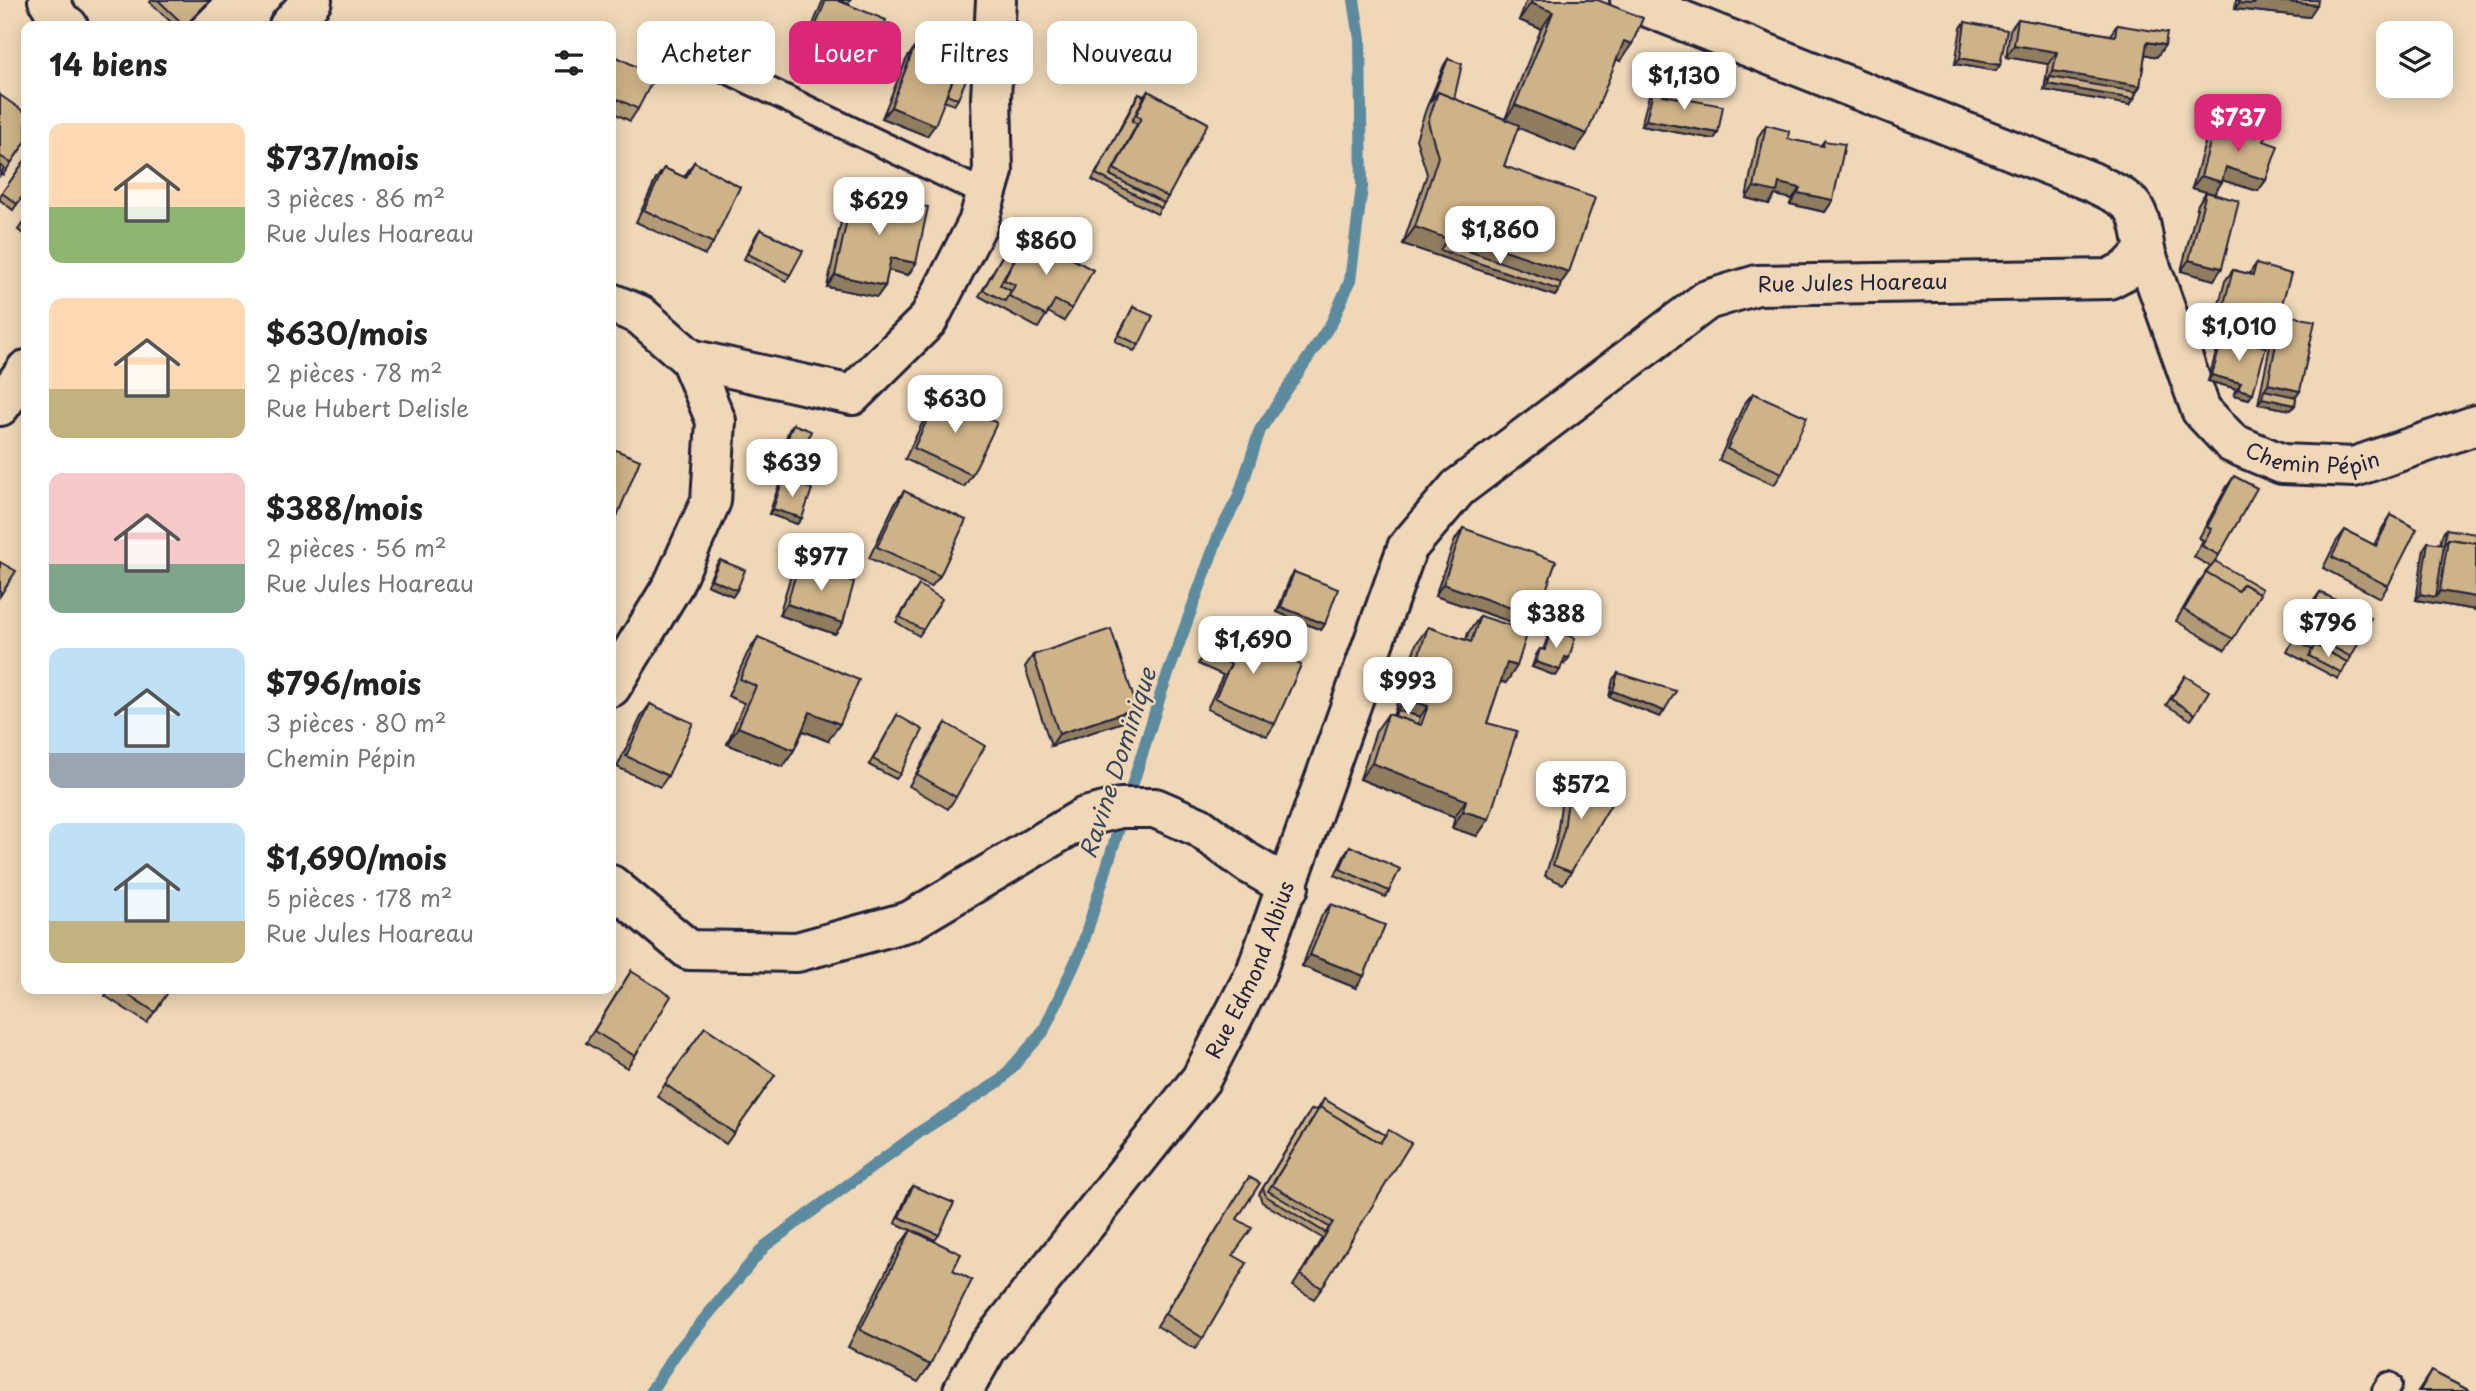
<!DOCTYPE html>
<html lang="fr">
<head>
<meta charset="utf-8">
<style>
	body { margin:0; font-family:"Playpen Sans",sans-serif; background:#f6f6f6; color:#222; height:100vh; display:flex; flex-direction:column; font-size:26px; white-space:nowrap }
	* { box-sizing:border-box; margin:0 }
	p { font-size:23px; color:#767676 }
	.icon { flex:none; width:38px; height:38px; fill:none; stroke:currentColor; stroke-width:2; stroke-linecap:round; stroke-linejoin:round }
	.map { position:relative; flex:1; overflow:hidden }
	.drawer { position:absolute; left:21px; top:21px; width:595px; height:973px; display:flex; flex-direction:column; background:#fff; border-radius:14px; box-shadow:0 4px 18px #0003 }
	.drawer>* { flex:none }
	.hud { position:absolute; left:637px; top:21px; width:665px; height:63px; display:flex; gap:14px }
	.buttons { position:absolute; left:2376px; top:21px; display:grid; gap:14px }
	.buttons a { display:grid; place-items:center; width:77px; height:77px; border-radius:14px; background:#fff; box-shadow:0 4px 18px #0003; font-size:35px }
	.price { position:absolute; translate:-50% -60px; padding:0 16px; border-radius:14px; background:#fff; color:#222; font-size:23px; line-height:46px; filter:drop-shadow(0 2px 4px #0008) }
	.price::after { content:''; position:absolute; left:50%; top:42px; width:21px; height:16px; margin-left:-10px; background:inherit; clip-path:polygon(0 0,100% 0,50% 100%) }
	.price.selected { background:#db2777; color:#fff }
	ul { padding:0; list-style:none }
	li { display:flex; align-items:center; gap:21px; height:175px; padding:0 28px }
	li span { display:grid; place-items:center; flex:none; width:196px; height:140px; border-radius:14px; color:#555 }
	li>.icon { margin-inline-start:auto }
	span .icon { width:84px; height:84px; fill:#fffc; stroke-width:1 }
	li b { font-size:30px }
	h2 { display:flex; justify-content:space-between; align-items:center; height:84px; padding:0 28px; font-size:30px }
	.tag { padding:0 24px; border-radius:14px; background:#fff; box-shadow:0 4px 18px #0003; font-size:24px; line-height:63px }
	.tag.selected { background:#db2777; color:#fff }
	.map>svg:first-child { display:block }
</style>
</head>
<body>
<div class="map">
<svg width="2476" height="1391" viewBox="0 0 2476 1391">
	<rect width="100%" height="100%" fill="#efd7b7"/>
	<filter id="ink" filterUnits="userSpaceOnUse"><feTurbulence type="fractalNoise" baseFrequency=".0143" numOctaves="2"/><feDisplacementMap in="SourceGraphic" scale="14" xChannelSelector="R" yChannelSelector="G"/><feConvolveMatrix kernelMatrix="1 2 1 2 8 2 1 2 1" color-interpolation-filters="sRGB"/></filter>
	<g filter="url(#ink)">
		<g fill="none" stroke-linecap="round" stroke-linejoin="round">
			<polyline stroke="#5c8a9f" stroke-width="12" points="651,1391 676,1353 765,1246 921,1131 1000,1081 1043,1032 1081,950 1161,693 1219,534 1238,498 1260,430 1332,322 1350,281 1362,187 1360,39 1354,0"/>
			<defs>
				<g id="lane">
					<polyline points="695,55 986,194"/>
					<polyline points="2385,1391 2389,1385"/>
				</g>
				<g id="street">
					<polyline points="289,26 312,0"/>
					<path id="s1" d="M2145,251L2201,410L2232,443L2282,464L2354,467L2476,425"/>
					<polyline points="690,359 852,395 928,320 978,223 993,171 991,98 996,0"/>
					<polyline points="0,406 26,370"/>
				</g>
				<g id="secondary">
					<polyline points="48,0 61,22 68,26"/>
					<polyline points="611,303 640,315 690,359 716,421 711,501 673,585 611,687"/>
					<polyline points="611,885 689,950 797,952 910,921 1085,817 1120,808 1155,808 1199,827 1248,863 1289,887"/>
					<path id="s2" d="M963,1391L987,1348L1201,1079L1256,972L1407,548L1458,488L1707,300L1757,285L2109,279L2128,269L2145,251C2138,202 2135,203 2092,182L1630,0"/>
				</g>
			</defs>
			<use href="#lane" stroke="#22223b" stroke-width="30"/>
			<use href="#street" stroke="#22223b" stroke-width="44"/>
			<use href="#secondary" stroke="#22223b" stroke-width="44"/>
			<use href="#lane" stroke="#efd7b7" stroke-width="24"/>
			<use href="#street" stroke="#efd7b7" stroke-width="38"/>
			<use href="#secondary" stroke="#efd7b7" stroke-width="38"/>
		</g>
		<g fill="#b19a75" stroke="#22223b" stroke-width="2">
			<polygon points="152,0 211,0 186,26 175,26 150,2"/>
			<polygon points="823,0 850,0 848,4 860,76 802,52"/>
			<polygon points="1527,0 1598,0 1620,61 1617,59 1575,151 1518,127 1504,166 1561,283 1559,290 1555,296 1403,244 1427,174 1416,139 1426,109 1444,65 1448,59 1454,99 1505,119 1541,29 1519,20"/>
			<polygon points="2236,0 2318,0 2309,17 2235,9"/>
			<polygon points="2018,19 2110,35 2117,25 2157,57 2145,54 2140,86 2130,105 2044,90 2048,64 2006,57 2010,30"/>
			<polygon points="1965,22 2000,65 1996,71 1955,64 1961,28"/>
			<polygon points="914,48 956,73 958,99 954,105 944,101 927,136 882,118 906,60"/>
			<polygon points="611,54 638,109 630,121 612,112 611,114"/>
			<polygon points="1655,83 1663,95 1718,133 1714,139 1641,126 1651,88"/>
			<polygon points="1148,91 1168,197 1157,214 1092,180 1135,100 1139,94 1144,96"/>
			<polygon points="0,95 26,141 3,175 1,173 0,175"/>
			<polygon points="1766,125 1788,139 1820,146 1824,141 1833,200 1825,212 1790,204 1792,199 1775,195 1769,204 1746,198 1758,137"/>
			<polygon points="2215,125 2254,137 2257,132 2264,141 2266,180 2258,191 2222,180 2214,194 2192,188 2207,136"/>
			<polygon points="26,159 26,191 13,210 0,200 0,196"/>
			<polygon points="694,162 713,243 705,255 636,222 656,179 664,168 684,177"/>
			<polygon points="853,192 916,263 908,275 888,270 885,286 877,297 827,287 845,203"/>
			<polygon points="2206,192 2214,280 2181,271 2198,204"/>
			<polygon points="26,218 26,236 18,230"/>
			<polygon points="760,229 790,275 786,281 744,259 756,235"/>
			<polygon points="1014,235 1024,241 1028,235 1072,309 1064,321 1048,312 1038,328 979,296"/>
			<polygon points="2256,264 2277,323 2282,314 2300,391 2296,397 2295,405 2291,410 2258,404 2273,332 2266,342 2213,327 2225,281 2233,270 2249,274"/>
			<polygon points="1133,307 1139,345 1134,351 1115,341"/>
			<polygon points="2223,336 2253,393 2249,399 2234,395 2237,389 2208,381 2219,342"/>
			<polygon points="1753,393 1782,473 1774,485 1719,460 1744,404"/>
			<polygon points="938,396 972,475 964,487 905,459 930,407"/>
			<polygon points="793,424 796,467 778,460 789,430"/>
			<polygon points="2234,476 2219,555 2215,561 2233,639 2225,650 2176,621 2198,583 2211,567 2194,557 2203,540 2199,538 2226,488"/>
			<polygon points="783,479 802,518 797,524 769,514 779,485"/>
			<polygon points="904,491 940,576 931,587 869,558 895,503"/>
			<polygon points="2391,515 2388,586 2380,598 2323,568 2336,542 2345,530 2374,545 2383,527"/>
			<polygon points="1463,528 1529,628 1435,596 1455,540"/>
			<polygon points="2446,529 2476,610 2416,600 2424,548 2428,542 2440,544 2442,535"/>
			<polygon points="720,560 737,590 733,596 707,585 716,565"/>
			<polygon points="799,563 843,623 835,634 779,615 791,575"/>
			<polygon points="1294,572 1325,624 1321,630 1277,612 1290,578"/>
			<polygon points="915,591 923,630 919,636 896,622"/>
			<polygon points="2320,592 2351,657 2338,679 2287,652 2312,603"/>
			<polygon points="1480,616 1506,683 1501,681 1487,723 1477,836 1452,828 1455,817 1360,779 1376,731 1388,714 1393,716 1416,644 1428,627 1466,640 1468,633"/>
			<polygon points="1217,628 1275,724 1267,736 1207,709 1223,675 1198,664 1209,640"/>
			<polygon points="1552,630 1564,664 1562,663 1556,676 1532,667 1536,655 1540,649 1543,650 1548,636"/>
			<polygon points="758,637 828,741 803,731 794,750 783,767 727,744 744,703 728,696 747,654"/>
			<polygon points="1033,655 1129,720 1051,746 1025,667"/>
			<polygon points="1618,673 1664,711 1660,717 1609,697 1613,679"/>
			<polygon points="2185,676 2195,714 2191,720 2166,705"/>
			<polygon points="650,704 668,776 660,787 617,767 642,715"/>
			<polygon points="897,715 900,774 896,779 869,765"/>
			<polygon points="946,723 956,797 948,809 909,786 938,735"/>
			<polygon points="1571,778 1571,872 1563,884 1545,876 1556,842 1563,790"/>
			<polygon points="1350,846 1389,891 1385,897 1335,875 1346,852"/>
			<polygon points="1331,904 1356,988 1302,966 1322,915"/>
			<polygon points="631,971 635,1056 627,1068 586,1043"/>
			<polygon points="109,989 170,989 147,1023 105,996"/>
			<polygon points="705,1027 775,1075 726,1144 657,1096"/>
			<polygon points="1324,1099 1385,1135 1322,1288 1314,1299 1293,1286 1322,1238 1262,1202 1259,1194 1307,1116 1318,1109"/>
			<polygon points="1249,1177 1237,1219 1233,1255 1203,1338 1195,1349 1157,1326"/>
			<polygon points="913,1186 939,1235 935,1240 915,1231 953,1270 930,1365 918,1382 848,1347 899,1246 911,1230 895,1223 909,1191"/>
			<polygon points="2431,1371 2470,1391 2418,1391"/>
		</g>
		<g fill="#907d5f" stroke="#22223b" stroke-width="2">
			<polygon points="210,0 209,3 186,26 185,26"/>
			<polygon points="2257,0 2269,0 2317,5 2309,17 2235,9 2239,3 2254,4"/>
			<polygon points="1531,3 1553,12 1541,29 1519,20"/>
			<polygon points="810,40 868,64 860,76 802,52"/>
			<polygon points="1624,41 1632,44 1620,61 1612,57"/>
			<polygon points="2147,42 2165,45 2157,57 2139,53"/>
			<polygon points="2014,45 2057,52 2048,64 2006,57"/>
			<polygon points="1960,58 2000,65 1996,71 1955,64"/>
			<polygon points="2053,71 2140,86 2132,98 2050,77 2045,83"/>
			<polygon points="2048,84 2134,99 2130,105 2044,90"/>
			<polygon points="1515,105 1587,134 1575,151 1504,122"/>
			<polygon points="891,107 935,125 927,136 882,118"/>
			<polygon points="1646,120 1718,133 1714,139 1641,126"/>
			<polygon points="2226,167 2266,180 2258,191 2218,179"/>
			<polygon points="2201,176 2222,182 2214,194 2192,188"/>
			<polygon points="1779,183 1800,188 1792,199 1775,195 1769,204 1746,198 1754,187"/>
			<polygon points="1798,193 1833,200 1825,212 1790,204"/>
			<polygon points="1415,227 1450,231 1569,272 1557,289 1559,290 1555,296 1403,244"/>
			<polygon points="891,258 916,263 908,275 883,269"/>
			<polygon points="2189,260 2222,268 2214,280 2181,271"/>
			<polygon points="835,275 885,286 877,297 827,287"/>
			<polygon points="2221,315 2274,330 2266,342 2213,327"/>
			<polygon points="2212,375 2241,383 2237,389 2208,381"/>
			<polygon points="2268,384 2300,391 2292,402 2264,390"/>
			<polygon points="2238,389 2253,393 2249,399 2234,395"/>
			<polygon points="2262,398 2295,405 2291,410 2258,404"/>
			<polygon points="782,454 800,462 796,467 778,460"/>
			<polygon points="773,509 802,518 797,524 769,514"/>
			<polygon points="711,579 737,590 733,596 707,585"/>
			<polygon points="1443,584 1537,617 1529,628 1435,596"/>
			<polygon points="2440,591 2476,597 2476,610 2416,600 2420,594 2436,597"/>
			<polygon points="787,604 843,623 835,634 779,615"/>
			<polygon points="1281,607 1325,624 1321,630 1277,612"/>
			<polygon points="1565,657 1569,658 1564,664 1561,663"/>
			<polygon points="1536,662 1560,670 1556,676 1532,667"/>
			<polygon points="1507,663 1517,666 1506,683 1495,679"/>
			<polygon points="1613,691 1664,711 1660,717 1609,697"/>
			<polygon points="1404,699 1428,706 1416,722 1397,710 1393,716"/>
			<polygon points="1137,708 1129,720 1051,746 1059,734"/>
			<polygon points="810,712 840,724 828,741 799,729"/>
			<polygon points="738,727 794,750 783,767 727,744"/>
			<polygon points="1372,763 1466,800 1455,817 1360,779"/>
			<polygon points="1463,811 1489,819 1477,836 1452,828"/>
			<polygon points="1310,955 1364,976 1356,988 1302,966"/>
		</g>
		<g fill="#ceb388" stroke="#22223b" stroke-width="2">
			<polygon points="158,0 210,0 185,26"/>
			<polygon points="826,0 837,0 886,20 868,64 810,40"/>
			<polygon points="837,0 850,0 848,4"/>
			<polygon points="1532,0 1598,0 1643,18 1632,44 1624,41 1587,134 1515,105 1553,12 1531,3"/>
			<polygon points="2239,0 2254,0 2254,4 2239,3"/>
			<polygon points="2269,0 2318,0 2317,5"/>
			<polygon points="2018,19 2115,36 2117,25 2167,33 2165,45 2147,42 2140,86 2053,71 2057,52 2014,45"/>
			<polygon points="1965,22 2007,30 2000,65 1960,58"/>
			<polygon points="914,48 958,66 935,125 891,107"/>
			<polygon points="611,54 655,76 638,109 618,99 613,111 611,110"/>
			<polygon points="1448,59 1462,64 1454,99 1438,92 1430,103"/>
			<polygon points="956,73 967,77 958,99 947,94"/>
			<polygon points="2050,77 2136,92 2134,99 2076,89 2048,84"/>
			<polygon points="1655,83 1665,85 1663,95 1723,106 1718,133 1646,120"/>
			<polygon points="1148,91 1208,123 1168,197 1114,169 1141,118 1136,115"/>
			<polygon points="1438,92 1519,125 1504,166 1595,198 1569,272 1450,231 1448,239 1415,227 1438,157 1428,122"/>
			<polygon points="1139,94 1144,97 1132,121 1137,124 1110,175 1164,203 1161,208 1096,174"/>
			<polygon points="0,95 26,113 26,141 11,163 0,156"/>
			<polygon points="1766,125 1789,131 1788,139 1823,146 1824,141 1845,144 1833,200 1798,193 1800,188 1779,183 1777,192 1754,187"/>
			<polygon points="2215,125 2256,137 2257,132 2267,135 2264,141 2278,146 2266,180 2226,167 2222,182 2201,176"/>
			<polygon points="26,159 26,191 17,204 2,193"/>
			<polygon points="694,162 740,187 713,243 644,210 664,168 686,178"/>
			<polygon points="0,165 4,168 0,175"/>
			<polygon points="853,192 928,207 916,263 891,258 885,286 835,275"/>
			<polygon points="2206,192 2239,201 2222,268 2189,260"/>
			<polygon points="760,229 803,251 790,275 748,254"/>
			<polygon points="1014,235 1024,241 1000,285 1011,291 1005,301 983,290"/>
			<polygon points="1028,235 1093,270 1072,309 1055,300 1046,316 1009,296 1015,285 1004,280"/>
			<polygon points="1445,243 1561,283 1559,290 1440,250"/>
			<polygon points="2256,264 2291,274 2274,330 2221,315 2233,270 2253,275"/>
			<polygon points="1133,307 1153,316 1139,345 1119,335"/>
			<polygon points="2282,314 2315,321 2300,391 2268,384"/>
			<polygon points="2223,336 2266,347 2253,393 2238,389 2241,383 2212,375"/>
			<polygon points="2264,390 2296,397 2295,405 2262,398"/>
			<polygon points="1753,393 1807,417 1782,473 1727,449"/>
			<polygon points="938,396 997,423 972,475 914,448"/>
			<polygon points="793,424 811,431 800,462 782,454"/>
			<polygon points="611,448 640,460 611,531"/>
			<polygon points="2234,476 2257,488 2219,555 2202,546 2211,529 2207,527"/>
			<polygon points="783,479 812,489 802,518 773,509"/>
			<polygon points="904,491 966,520 940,576 877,547"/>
			<polygon points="2391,515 2417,529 2388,586 2332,557 2345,530 2376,546"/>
			<polygon points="1463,528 1556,561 1537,617 1443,584"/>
			<polygon points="2446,529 2476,534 2476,543 2448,539 2444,544"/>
			<polygon points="2448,539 2476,543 2476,597 2440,591"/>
			<polygon points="2428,542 2444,544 2436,597 2420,594"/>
			<polygon points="720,560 745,570 737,590 711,579"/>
			<polygon points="2215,561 2262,589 2259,593 2243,584 2238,591 2206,572"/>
			<polygon points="0,562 16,571 0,596"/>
			<polygon points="799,563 854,582 843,623 787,604"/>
			<polygon points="1294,572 1338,589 1325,624 1281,607"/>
			<polygon points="2206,572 2238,591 2243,584 2260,594 2233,639 2184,610"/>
			<polygon points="919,585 942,599 923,630 900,617"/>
			<polygon points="2320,592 2371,618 2351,657 2318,639 2313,650 2295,640"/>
			<polygon points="1480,616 1528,631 1517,666 1507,663 1487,723 1517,731 1489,819 1463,811 1466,800 1372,763 1388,714 1421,725 1428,706 1404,699 1428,627 1471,642"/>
			<polygon points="1217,628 1301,665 1275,724 1215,698 1231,664 1206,653"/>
			<polygon points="1111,629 1137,708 1059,734 1033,655"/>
			<polygon points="1552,630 1575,638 1569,658 1565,657 1560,670 1536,662 1540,649 1545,650"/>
			<polygon points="758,637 859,680 840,724 810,712 794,750 738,727 756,686 740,679"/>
			<polygon points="2315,645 2347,662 2342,673 2309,656"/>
			<polygon points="1618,673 1676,691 1664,711 1613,691"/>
			<polygon points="2185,676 2209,691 2195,714 2171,699"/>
			<polygon points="650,704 693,723 668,776 626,756"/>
			<polygon points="1397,710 1420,717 1418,724 1395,716"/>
			<polygon points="897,715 923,730 900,774 873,759"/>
			<polygon points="946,723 985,746 956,797 917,774"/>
			<polygon points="1571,778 1617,794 1571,872 1553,865 1564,830"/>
			<polygon points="1350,846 1400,869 1389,891 1340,869"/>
			<polygon points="1331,904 1385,925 1364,976 1310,955"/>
			<polygon points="631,971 671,996 635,1056 594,1031"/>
			<polygon points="120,989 170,989 155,1012"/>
			<polygon points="705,1027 775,1075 734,1133 665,1084"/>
			<polygon points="1324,1099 1385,1135 1380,1143 1320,1107 1268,1191 1329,1227 1326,1233 1266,1196 1263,1188 1311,1110 1319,1109"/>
			<polygon points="1320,1107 1380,1143 1389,1130 1411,1143 1322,1288 1301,1275 1333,1222 1272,1185"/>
			<polygon points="1249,1177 1260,1183 1237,1219 1252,1228 1233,1255 1247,1263 1203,1338 1165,1314"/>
			<polygon points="913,1186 954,1203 939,1235 899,1217"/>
			<polygon points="911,1230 961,1254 953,1270 972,1280 930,1365 860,1330"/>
			<polygon points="2431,1371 2470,1391 2420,1391"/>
		</g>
	</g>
	<g text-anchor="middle" stroke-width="5" stroke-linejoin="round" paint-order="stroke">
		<g font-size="21" fill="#22223b" stroke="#efd7b7">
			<text dy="7" stroke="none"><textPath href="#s2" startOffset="1502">Rue Jules Hoareau</textPath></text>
			<text dy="7" stroke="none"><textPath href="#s1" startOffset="298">Chemin Pépin</textPath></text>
			<text dy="7" stroke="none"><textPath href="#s2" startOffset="513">Rue Edmond Albius</textPath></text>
		</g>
		<g font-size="23" font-style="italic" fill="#35455c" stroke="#efd7b7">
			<text transform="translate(1118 763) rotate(-72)" y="8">Ravine Dominique</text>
		</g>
	</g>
</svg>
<div class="buttons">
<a><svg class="icon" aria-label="layers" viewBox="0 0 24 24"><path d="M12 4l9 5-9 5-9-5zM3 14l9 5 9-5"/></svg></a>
</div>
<b class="price" style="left:1684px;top:112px">$1,130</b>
<b class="price selected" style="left:2238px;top:154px">$737</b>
<b class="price" style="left:879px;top:237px">$629</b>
<b class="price" style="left:1500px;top:266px">$1,860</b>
<b class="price" style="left:1046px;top:277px">$860</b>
<b class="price" style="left:2239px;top:363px">$1,010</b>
<b class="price" style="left:955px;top:435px">$630</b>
<b class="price" style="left:792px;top:499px">$639</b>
<b class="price" style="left:821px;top:593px">$977</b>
<b class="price" style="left:1556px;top:650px">$388</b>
<b class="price" style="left:2328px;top:659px">$796</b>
<b class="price" style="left:1253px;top:676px">$1,690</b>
<b class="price" style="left:1408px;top:717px">$993</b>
<b class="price" style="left:1581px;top:821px">$572</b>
<div class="hud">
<a class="tag">Acheter</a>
<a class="tag selected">Louer</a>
<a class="tag">Filtres</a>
<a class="tag">Nouveau</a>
</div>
<section class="drawer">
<h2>14 biens<svg class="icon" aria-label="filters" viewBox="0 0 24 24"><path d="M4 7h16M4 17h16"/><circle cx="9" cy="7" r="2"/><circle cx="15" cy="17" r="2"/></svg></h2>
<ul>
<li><span style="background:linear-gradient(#ffd9b3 60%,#8fb573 0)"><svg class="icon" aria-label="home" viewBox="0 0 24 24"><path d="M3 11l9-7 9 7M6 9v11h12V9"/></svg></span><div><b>$737/mois</b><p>3 pièces · 86 m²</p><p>Rue Jules Hoareau</p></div></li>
<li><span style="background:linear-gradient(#ffd9b3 65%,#c2b280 0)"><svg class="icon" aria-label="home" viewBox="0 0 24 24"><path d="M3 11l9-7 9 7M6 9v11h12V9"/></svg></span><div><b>$630/mois</b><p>2 pièces · 78 m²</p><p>Rue Hubert Delisle</p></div></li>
<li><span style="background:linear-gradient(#f6c9c9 65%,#7fa58c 0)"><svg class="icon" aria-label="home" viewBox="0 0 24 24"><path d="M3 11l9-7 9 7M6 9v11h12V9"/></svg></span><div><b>$388/mois</b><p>2 pièces · 56 m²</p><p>Rue Jules Hoareau</p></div></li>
<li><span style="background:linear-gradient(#bfe0f5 75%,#9aa5b1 0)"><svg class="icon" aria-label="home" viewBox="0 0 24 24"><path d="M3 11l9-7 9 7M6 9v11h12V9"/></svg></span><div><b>$796/mois</b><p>3 pièces · 80 m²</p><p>Chemin Pépin</p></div></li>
<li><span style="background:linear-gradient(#bfe0f5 70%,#c2b280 0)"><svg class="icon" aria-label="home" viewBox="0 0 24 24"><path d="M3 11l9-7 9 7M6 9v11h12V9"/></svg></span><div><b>$1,690/mois</b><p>5 pièces · 178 m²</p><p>Rue Jules Hoareau</p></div></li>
</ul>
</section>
</div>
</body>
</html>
